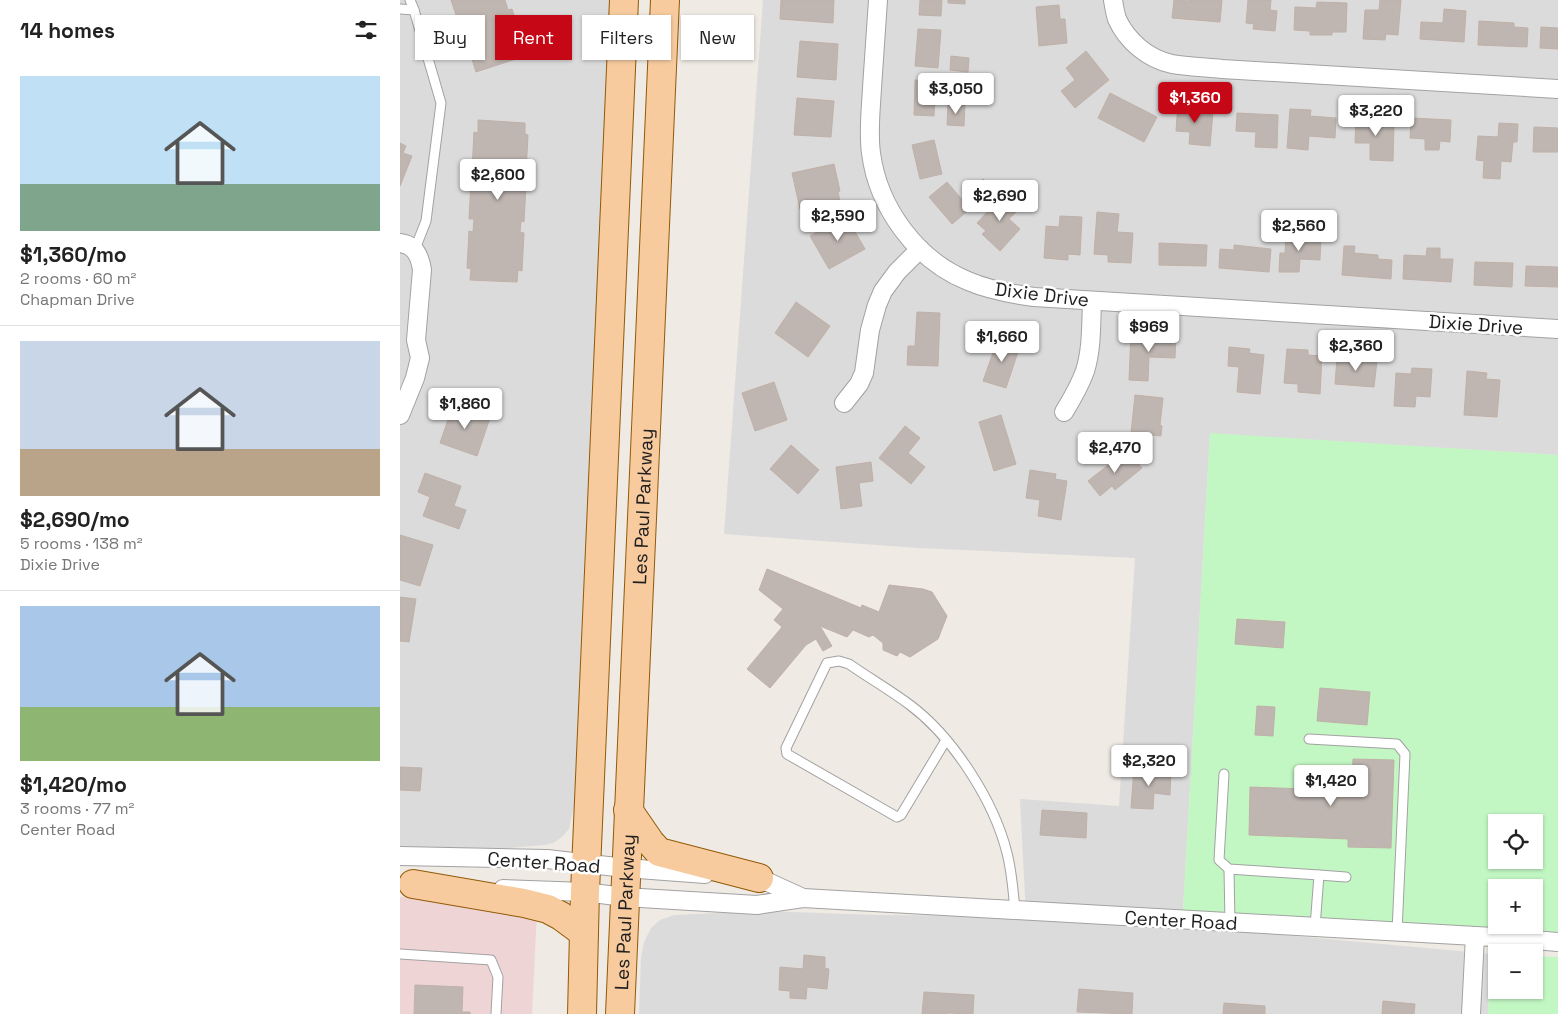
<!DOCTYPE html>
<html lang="en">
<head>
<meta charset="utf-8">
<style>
	body { margin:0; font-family:"Space Grotesk",sans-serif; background:#f6f6f6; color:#222; height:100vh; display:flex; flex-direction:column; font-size:19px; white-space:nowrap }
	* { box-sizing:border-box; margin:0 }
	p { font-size:16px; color:#767676 }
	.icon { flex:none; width:28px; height:28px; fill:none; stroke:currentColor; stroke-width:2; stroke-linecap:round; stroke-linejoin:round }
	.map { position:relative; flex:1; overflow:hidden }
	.sheet { display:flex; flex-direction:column; background:#fff; width:400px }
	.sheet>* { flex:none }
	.hud { position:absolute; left:15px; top:15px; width:475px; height:45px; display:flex; gap:10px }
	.buttons { position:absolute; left:1088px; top:814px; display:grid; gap:10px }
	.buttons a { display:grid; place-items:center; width:55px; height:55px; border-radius:0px; background:#fff; box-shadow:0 1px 4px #0004; font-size:25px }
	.price { position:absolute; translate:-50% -42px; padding:0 11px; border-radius:5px; background:#fff; color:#222; font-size:16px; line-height:32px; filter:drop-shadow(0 1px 2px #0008) }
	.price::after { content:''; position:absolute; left:50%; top:30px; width:15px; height:11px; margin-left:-8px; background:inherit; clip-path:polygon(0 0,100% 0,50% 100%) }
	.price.selected { background:#c50716; color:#fff }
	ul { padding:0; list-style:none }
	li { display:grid; align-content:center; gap:10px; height:265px; padding:0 20px }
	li+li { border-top:1px solid #e0e0e0 }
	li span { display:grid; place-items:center; height:155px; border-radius:0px; color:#555 }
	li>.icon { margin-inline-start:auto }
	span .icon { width:90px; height:90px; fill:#fffc; stroke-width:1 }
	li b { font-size:21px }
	h2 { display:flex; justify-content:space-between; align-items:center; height:60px; padding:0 20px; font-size:21px }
	.pill { padding:0 18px; border-radius:0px; background:#fff; box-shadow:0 1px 4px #0004; font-size:18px; line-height:45px }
	.pill.selected { background:#c50716; color:#fff }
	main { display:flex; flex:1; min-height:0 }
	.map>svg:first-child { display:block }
</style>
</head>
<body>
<main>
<section class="sheet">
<h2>14 homes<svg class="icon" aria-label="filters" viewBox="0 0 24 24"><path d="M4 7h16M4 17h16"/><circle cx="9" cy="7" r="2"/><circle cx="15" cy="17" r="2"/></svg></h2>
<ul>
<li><span style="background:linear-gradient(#bfe0f5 70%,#7fa58c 0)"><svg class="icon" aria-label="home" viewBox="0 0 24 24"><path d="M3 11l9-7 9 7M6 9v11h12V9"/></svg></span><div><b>$1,360/mo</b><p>2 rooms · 60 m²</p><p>Chapman Drive</p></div></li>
<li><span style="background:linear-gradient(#c9d6e8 70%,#b9a48a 0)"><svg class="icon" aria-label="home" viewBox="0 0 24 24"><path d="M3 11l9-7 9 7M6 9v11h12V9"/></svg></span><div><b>$2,690/mo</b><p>5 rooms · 138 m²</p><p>Dixie Drive</p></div></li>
<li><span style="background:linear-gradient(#a9c7e8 65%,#8fb573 0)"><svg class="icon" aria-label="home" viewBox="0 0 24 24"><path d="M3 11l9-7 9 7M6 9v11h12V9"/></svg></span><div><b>$1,420/mo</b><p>3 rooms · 77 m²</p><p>Center Road</p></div></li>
</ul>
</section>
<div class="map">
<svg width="1158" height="1014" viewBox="0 0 1158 1014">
	<rect width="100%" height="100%" fill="#efeae4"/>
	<g fill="#dcdbdb">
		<polygon points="0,0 210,0 196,402 186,537 174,806 169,829 162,837 153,843 145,845 69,851 0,852"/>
		<polygon points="363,0 1158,0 1158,455 810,434 782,928 841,931 1091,954 1088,1014 239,1014 241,958 244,942 251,928 260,920 274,915 363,911 477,915 626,916 620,799 719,806 735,558 518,548 324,534"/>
	</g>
	<polygon fill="#efd4d5" points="0,897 57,900 137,912 132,1014 0,1014"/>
	<g fill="#c2f7c3" fill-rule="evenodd">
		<path d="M810,433L1158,455V933L783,911ZM1096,822H1134V860H1096ZM1096,888H1134V925H1096Z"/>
		<polygon points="1091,954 1096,954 1096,990 1134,990 1134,956 1158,957 1158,1014 1088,1014"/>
	</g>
	<g fill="#bfb6b1" stroke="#c0b0a7">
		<polygon points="51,0 105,0 108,10 112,9 123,44 121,44 125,56 76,72 62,27 60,27"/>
		<polygon points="381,0 434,0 433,23 380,19"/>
		<polygon points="520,0 542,0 541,16 519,15"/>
		<polygon points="548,0 565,0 565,4 548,3"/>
		<polygon points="774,0 789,1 789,0 822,0 820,22 772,18"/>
		<polygon points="848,0 871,0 870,10 877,11 875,31 853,29 854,24 846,23"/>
		<polygon points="980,0 1001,0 998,35 986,34 985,40 963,39 965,10 979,10"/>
		<polygon points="917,2 947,3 946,32 932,32 932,35 910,35 910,31 894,30 895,7 916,8"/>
		<polygon points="659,5 660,19 665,19 667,43 639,46 636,7"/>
		<polygon points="1044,9 1066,11 1064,42 1020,39 1021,22 1043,23"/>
		<polygon points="1079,21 1114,23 1114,27 1128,28 1127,47 1078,45"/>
		<polygon points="1141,27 1158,28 1158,49 1140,48"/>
		<polygon points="518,29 541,30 538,68 515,66"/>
		<polygon points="400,41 438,44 436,80 397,77"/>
		<polygon points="686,51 709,80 675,108 661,91 675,80 666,68"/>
		<polygon points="551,56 569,58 568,72 550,70"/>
		<polygon points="515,80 536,81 534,116 514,115"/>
		<polygon points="710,93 757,117 744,142 698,118"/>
		<polygon points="397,98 434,101 431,137 394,135"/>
		<polygon points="548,103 565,104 564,126 547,125"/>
		<polygon points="778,103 799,105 799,111 813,112 810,146 789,144 790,132 776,131"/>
		<polygon points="890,109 911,110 910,116 936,118 935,138 909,136 908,150 887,148"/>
		<polygon points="837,113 878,115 877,148 855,147 856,132 836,131"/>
		<polygon points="956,115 974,115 974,123 994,123 993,161 970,160 970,143 955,143"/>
		<polygon points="1011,118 1051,120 1050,142 1040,141 1039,150 1025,150 1025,139 1010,138"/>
		<polygon points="78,120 125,123 125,134 128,135 126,173 123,173 123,184 126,185 124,222 121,221 120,232 124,233 122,271 118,270 117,282 70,280 71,269 67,268 69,231 73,232 74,219 69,219 71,182 75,183 76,170 72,170 74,132 78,133"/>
		<polygon points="1099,123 1118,124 1117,142 1113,142 1111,162 1101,161 1100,179 1083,178 1084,161 1076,160 1078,136 1098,137"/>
		<polygon points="1134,127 1158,128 1158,152 1133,152"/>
		<polygon points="534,140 542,174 520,179 512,145"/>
		<polygon points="0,143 6,146 3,153 12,156 0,186"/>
		<polygon points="434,164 440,191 438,192 440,201 400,209 392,173"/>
		<polygon points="583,179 597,191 584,205 570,193"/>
		<polygon points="547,182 570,209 552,224 529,197"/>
		<polygon points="605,193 621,207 609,219 620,229 600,251 582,234 586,231 577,223"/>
		<polygon points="697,212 719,214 717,232 733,233 731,263 708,262 708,255 694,254"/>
		<polygon points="446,216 465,249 429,269 410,236"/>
		<polygon points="660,216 682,217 680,255 668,254 668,260 644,258 646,226 659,227"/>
		<polygon points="886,235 921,236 920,260 900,259 899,272 879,272 880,253 885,253"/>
		<polygon points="759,243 807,245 806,266 759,265"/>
		<polygon points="834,245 871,249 869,272 819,268 820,249 834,250"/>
		<polygon points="944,246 955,246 954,253 978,255 978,259 992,260 991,279 942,275"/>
		<polygon points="1027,248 1040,248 1040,259 1053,259 1051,282 1003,279 1004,255 1026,256"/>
		<polygon points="1075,262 1113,263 1112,287 1074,285"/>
		<polygon points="1126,266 1158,267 1158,287 1125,286"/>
		<polygon points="396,302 430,326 408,357 375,333"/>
		<polygon points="517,312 540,313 538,366 507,365 508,346 515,346"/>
		<polygon points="731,333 776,335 775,358 749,357 748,381 729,380"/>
		<polygon points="604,337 621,343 606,388 583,381 594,350 599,352"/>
		<polygon points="829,347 850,349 849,353 864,355 860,394 837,392 839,367 828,366"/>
		<polygon points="887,349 908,350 908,355 922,356 920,394 898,392 898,384 884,383"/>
		<polygon points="937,358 977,361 974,387 935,384"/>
		<polygon points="1012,368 1032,369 1030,397 1016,396 1015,407 994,406 996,373 1011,374"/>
		<polygon points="1067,371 1087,373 1086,379 1100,380 1097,417 1064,415"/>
		<polygon points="374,382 387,420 355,431 342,393"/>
		<polygon points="735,395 763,398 760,425 762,426 761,436 731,433"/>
		<polygon points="53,405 90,418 77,456 40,443"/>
		<polygon points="601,415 616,464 594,471 579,422"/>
		<polygon points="505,426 520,438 508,453 525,467 511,484 479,458"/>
		<polygon points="391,445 419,470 398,494 370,469"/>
		<polygon points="727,450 742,468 715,490 712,486 700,496 688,481"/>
		<polygon points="471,462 473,481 459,483 462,506 441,509 436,467"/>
		<polygon points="630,470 656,474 655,479 667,481 661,520 638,516 640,500 626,498"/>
		<polygon points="25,473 61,486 54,506 66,510 59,529 23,516 30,497 18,492"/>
		<polygon points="0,535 33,545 20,586 0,580"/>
		<polygon points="367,569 461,608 462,605 479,612 489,585 523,589 532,592 547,616 538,639 510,657 500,652 497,656 483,650 483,643 473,635 469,637 453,630 447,637 420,626 432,646 423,651 416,639 406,645 370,688 347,669 382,627 374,620 383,609 359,590"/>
		<polygon points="0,597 16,599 9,642 0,641"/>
		<polygon points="837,619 885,622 883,648 835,644"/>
		<polygon points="920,688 970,692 967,725 917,721"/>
		<polygon points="857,706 875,707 873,736 855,735"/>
		<polygon points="953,759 994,760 991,848 948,847 948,839 849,835 850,787 905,789 909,776 952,777"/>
		<polygon points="0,767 22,768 20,791 0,790"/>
		<polygon points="734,768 771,770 770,795 754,793 753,809 731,808"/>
		<polygon points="642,810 687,813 686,838 640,835"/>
		<polygon points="404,955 425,957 425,968 429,969 427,989 407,987 406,999 390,998 390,991 379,990 380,967 403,969"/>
		<polygon points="15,985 63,987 62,1012 70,1012 70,1014 14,1014"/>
		<polygon points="679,989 733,993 732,1014 677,1012"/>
		<polygon points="524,992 574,995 573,1014 547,1013 547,1014 522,1014"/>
		<polygon points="983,1001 1015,1004 1014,1014 982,1014"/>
		<polygon points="824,1003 865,1006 865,1014 823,1014"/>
	</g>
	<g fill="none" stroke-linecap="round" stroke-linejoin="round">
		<defs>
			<g id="service">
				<polyline points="10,0 14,10"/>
				<polyline points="0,9 14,10 41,103 26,221 15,249"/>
				<polyline points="909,739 997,744 1005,754 997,932"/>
				<path d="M546,740L501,815L497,817L387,754L386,748L427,663L439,661L449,664C469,678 490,690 510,705C553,737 594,801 607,853C612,872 613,891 615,910"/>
				<polyline points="824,774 819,860 829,869 919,875 915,927"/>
				<polyline points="829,869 830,923"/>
				<polyline points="919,875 946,877"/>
				<polyline points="0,954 91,960 98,977 96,1014"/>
			</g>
			<g id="minor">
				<path d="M478,0C476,29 474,58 472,88C471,109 468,131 471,153C478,207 516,260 568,281C589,290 611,294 634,297L1158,329"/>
				<path d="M713,0C714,6 715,13 717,19C727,41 748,59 772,64C788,67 805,67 822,69L1158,89"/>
				<path d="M0,243C15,245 20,256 22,270L16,340L20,358L15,378L0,415"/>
				<polyline points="444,403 459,384 464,373 470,330 477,305 483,291 497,272 520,249"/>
				<path d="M664,412C672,399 680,385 685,371C692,349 691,323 692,301"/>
				<polyline points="0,856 147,859 225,868 305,874"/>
				<polyline points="348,877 359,878 403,898"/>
				<polyline points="103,889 185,892 224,897 357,905 403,898 1111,938 1158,942"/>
				<polyline points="1071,1014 1075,936"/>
			</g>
			<g id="primary">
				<polyline points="228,810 250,842 259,852 359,878"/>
				<polyline points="13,884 124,903 148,909 161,916 184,933"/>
				<polyline points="182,1014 185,892 224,0"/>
				<path id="s1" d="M220,1014L265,0"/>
			</g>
		</defs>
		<use href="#service" stroke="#a2a2a2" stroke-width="11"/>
		<use href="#minor" stroke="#a2a2a2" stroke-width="20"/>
		<use href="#primary" stroke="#925905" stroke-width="30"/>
		<use href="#service" stroke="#fff" stroke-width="9"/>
		<use href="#minor" stroke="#fff" stroke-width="18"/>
		<use href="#primary" stroke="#f8cb9f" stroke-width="28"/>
	</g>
	<g text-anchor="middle" stroke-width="5" stroke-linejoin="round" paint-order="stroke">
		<g font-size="19" fill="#1e1e1e" stroke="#fff">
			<text transform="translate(642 294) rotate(7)" y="7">Dixie Drive</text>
			<text transform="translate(1076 324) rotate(4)" y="7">Dixie Drive</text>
			<text dy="7" stroke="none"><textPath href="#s1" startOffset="508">Les Paul Parkway</textPath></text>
			<text transform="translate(144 862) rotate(4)" y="7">Center Road</text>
			<text dy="7" stroke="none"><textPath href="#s1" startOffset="102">Les Paul Parkway</textPath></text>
			<text transform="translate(781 920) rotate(3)" y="7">Center Road</text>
		</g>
	</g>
</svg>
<div class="buttons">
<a><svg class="icon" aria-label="locate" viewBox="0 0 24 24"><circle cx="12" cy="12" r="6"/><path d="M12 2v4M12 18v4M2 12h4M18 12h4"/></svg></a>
<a>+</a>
<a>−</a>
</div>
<b class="price" style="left:556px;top:115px">$3,050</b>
<b class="price selected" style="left:795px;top:124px">$1,360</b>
<b class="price" style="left:976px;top:137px">$3,220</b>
<b class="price" style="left:98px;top:201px">$2,600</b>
<b class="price" style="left:600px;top:222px">$2,690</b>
<b class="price" style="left:438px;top:242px">$2,590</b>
<b class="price" style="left:899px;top:252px">$2,560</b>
<b class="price" style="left:749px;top:353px">$969</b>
<b class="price" style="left:602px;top:363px">$1,660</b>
<b class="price" style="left:956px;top:372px">$2,360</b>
<b class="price" style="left:65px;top:430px">$1,860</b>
<b class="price" style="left:715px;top:474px">$2,470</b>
<b class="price" style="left:749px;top:787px">$2,320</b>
<b class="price" style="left:931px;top:807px">$1,420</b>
<div class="hud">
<a class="pill">Buy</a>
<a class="pill selected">Rent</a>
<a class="pill">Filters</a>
<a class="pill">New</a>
</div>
</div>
</main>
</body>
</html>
